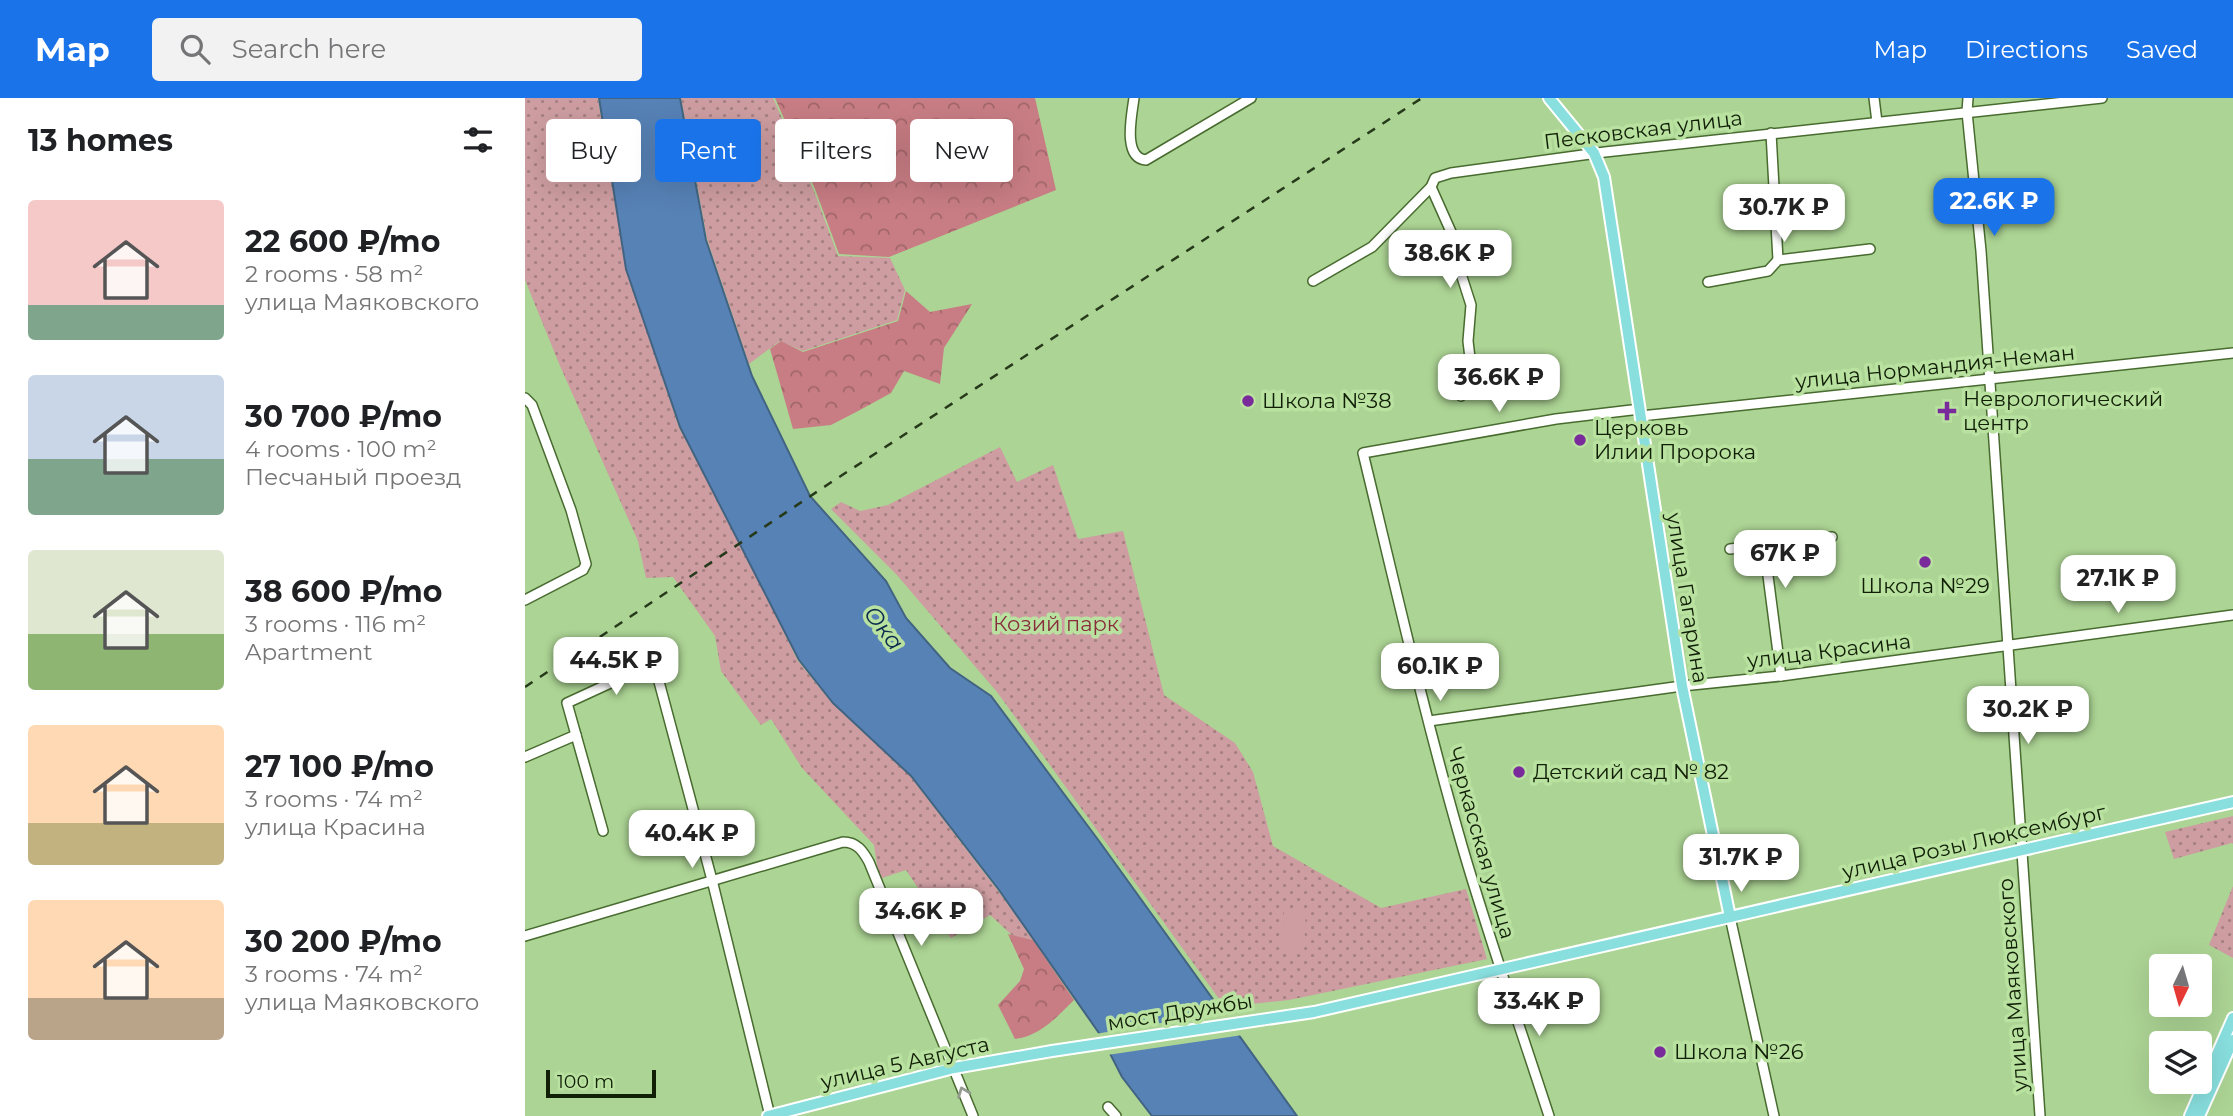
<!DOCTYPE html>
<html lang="en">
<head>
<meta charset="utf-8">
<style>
	body { margin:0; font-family:Montserrat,sans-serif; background:#f2f2f2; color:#202124; height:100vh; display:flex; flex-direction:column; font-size:26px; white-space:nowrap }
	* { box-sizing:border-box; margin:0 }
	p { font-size:23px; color:#757577 }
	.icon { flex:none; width:38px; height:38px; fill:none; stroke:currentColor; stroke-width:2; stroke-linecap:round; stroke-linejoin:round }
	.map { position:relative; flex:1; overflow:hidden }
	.panel { display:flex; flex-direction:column; background:#fff; width:525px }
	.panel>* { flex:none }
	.top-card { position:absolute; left:21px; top:21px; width:665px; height:63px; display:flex; gap:14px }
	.needle { width:46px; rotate:185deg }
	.controls { position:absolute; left:1624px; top:856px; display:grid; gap:14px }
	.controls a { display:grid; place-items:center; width:63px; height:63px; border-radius:7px; background:#fff; box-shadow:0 7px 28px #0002; font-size:35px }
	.scale { position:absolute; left:21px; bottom:18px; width:110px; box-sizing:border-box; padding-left:7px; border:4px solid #111f07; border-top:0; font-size:19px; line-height:24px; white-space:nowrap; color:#111f07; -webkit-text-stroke:5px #b9e1a0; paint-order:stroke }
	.price { position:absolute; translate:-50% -60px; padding:0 16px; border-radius:14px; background:#fff; color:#222; font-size:23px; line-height:46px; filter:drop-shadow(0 2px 4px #0008) }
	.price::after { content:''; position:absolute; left:50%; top:42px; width:21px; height:16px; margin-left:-10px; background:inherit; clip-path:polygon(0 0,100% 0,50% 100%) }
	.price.selected { background:#1a73e8; color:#fff }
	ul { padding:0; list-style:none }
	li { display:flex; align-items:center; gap:21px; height:175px; padding:0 28px }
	li span { display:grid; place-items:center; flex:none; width:196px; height:140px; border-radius:7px; color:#555 }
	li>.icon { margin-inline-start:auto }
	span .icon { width:84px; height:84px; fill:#fffc; stroke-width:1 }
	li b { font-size:30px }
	h2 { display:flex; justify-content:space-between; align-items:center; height:84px; padding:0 28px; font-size:30px }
	.pill { padding:0 24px; border-radius:7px; background:#fff; box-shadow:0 7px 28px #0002; font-size:24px; line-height:63px }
	.pill.selected { background:#1a73e8; color:#fff }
	header { display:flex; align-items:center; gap:42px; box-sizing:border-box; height:98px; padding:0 35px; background:#1a73e8; color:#fff }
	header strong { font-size:33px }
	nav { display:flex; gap:38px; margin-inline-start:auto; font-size:24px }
	.search { width:490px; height:63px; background:#f2f2f2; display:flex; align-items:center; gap:18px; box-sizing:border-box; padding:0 24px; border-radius:7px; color:#757577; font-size:26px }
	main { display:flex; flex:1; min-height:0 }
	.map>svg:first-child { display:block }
</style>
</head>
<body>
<header>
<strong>Map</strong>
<div class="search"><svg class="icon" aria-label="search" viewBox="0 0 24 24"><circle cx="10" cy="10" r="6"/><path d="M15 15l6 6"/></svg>Search here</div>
<nav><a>Map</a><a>Directions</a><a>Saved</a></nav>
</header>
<main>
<section class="panel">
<h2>13 homes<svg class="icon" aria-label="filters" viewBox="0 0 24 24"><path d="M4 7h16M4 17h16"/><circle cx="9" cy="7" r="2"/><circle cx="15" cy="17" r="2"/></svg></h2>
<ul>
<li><span style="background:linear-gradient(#f6c9c9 75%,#7fa58c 0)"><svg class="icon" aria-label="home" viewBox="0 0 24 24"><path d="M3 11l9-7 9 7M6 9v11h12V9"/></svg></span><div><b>22 600 ₽/mo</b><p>2 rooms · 58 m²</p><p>улица Маяковского</p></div></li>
<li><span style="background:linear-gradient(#c9d6e8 60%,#7fa58c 0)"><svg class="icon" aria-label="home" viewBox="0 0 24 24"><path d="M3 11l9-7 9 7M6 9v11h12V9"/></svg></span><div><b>30 700 ₽/mo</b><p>4 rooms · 100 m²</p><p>Песчаный проезд</p></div></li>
<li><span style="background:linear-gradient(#dfe7d0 60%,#8fb573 0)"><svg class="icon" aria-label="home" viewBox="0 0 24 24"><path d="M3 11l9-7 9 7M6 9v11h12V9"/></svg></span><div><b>38 600 ₽/mo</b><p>3 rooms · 116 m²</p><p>Apartment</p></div></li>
<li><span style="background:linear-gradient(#ffd9b3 70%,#c2b280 0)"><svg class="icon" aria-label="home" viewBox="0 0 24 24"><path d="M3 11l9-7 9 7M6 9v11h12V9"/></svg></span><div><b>27 100 ₽/mo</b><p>3 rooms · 74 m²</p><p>улица Красина</p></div></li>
<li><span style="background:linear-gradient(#ffd9b3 70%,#b9a48a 0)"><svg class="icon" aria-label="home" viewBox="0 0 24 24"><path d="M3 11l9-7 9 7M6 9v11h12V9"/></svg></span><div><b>30 200 ₽/mo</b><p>3 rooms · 74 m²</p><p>улица Маяковского</p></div></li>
</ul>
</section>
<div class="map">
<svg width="1708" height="1018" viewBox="0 0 1708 1018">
	<defs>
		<pattern id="grass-dots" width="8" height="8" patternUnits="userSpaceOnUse" patternTransform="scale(1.75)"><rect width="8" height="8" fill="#cd9da1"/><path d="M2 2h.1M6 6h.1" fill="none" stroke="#a57f81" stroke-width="1.8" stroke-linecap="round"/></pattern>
		<pattern id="forest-crowns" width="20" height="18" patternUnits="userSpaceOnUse" patternTransform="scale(1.75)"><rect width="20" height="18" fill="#c87d84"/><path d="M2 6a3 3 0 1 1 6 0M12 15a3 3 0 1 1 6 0" fill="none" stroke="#a1666a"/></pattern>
	</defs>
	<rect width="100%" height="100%" fill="#acd494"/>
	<g fill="url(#grass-dots)">
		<polygon points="0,0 73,0 101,171 154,329 217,449 273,563 308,606 385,678 474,794 508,842 488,838 465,817 426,840 381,772 354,781 349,747 277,670 246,621 236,627 196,573 190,538 148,479 121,480 113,443 35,268 0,182"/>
		<polygon points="156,0 248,0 289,93 313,158 365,160 380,192 372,222 278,253 255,243 224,266 182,141"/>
		<polygon points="475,349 492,384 528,367 553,441 598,433 639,597 710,645 728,674 748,748 856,810 941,791 962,861 764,902 700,909 472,594 371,476 306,411 316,404 335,413 363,407"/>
		<polygon points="1708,718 1708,746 1707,745 1649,761 1640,734"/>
		<polygon points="1708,788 1708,860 1684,847"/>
	</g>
	<g fill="url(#forest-crowns)">
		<polygon points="250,0 510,0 531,92 364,159 314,156 290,91"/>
		<polygon points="381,193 405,214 447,206 419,250 415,286 379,273 366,295 335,312 306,327 268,331 245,251 256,243 278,254 373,223"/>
		<path d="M483,836L508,842L549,902C532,919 515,938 490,941L473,907L495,883L499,871Z"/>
	</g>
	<polygon fill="#cd9da1" points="759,810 781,811 779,855 757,854"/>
	<polygon fill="#5782b6" stroke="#426482" stroke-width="2" points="74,0 155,0 181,142 227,278 285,398 361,483 381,520 425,570 466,598 574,743 772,1018 627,1018 597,979 576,938 474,792 386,678 308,605 274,562 155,329 101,171"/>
	<polygon fill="#acd494" points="701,914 718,937 582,957 570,936"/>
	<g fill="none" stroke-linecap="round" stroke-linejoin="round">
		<defs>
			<g id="minor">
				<path d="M609,0C607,16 597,60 621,62L726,0"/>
				<polyline points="1349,0 1352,24"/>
				<polyline points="1443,0 1442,14 1456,153 1515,1018"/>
				<polyline points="1246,35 1253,162"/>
				<polyline points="906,89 931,145 937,179 946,207 943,243 947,277 936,298"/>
				<polyline points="788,183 847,149 906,89 910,80 926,75 1080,54 1577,0"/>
				<polyline points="1183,184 1243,173 1253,162 1345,151"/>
				<polyline points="0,300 7,307 46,412 61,466 58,472 0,502"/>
				<polyline points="1116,318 1708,255"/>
				<polyline points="1205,451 1239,447"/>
				<polyline points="1256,578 1239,447 1307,439"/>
				<polyline points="904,623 1157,588 1256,578 1708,517"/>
				<polyline points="0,659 51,637"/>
				<polyline points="78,733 42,605 129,565 187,782 245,1018"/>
				<polyline points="1205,819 1249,1018"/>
				<path d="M0,838L318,744C332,744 338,753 344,764L448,1018"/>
				<polyline points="583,1009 591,1018"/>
				<path d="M1024,1018C995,929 964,840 938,751C900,620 870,487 838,355L1031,321L1115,311"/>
			</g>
			<g id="major">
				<polyline points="1024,0 1069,55 1079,79 1157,588 1205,819"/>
				<polyline points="243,1018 429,970 527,953 789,914 1708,704"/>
				<polyline points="1665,1018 1708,920"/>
				<polyline points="1674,1018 1708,942"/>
			</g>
		</defs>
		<use href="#minor" stroke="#486b2f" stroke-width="12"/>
		<use href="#major" stroke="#fff" stroke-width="14"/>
		<use href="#minor" stroke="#fff" stroke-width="9"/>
		<use href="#major" stroke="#88dfde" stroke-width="10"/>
		<polyline stroke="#27391b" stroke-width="2.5" stroke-dasharray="9 9" stroke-linecap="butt" points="0,589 305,385 897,0"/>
	</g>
	<defs><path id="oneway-chevron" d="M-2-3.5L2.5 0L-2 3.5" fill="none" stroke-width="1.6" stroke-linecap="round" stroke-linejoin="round" transform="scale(1.75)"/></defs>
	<use stroke="#949a8f" href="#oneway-chevron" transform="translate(438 994) rotate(-111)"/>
	<g fill="#7a2b9b" stroke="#b9e1a0" stroke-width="2.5">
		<circle cx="723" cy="303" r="7"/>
		<path d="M1418.5 302.5h7v7h7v7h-7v7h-7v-7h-7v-7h7z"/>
		<circle cx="1055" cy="342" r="7"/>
		<circle cx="1400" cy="464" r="7"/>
		<circle cx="994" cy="674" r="7"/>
		<circle cx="1135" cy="954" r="7"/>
	</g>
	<g text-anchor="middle" stroke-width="7" stroke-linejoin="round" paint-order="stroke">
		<g font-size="21" fill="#111f07" stroke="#b9e1a0">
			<text transform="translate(1118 32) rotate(-7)" y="7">Песковская улица</text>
			<text transform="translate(1410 269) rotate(-6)" y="7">улица Нормандия-Неман</text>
			<text transform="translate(1162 500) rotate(81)" y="7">улица Гагарина</text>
			<text transform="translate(1304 553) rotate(-7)" y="7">улица Красина</text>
			<text transform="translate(1449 744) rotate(-13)" y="7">улица Розы Люксембург</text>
			<text transform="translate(956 745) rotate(74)" y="7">Черкасская улица</text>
			<text transform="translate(1488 887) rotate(-94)" y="7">улица Маяковского</text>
			<text transform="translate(655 914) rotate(-9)" y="7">мост Дружбы</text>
			<text transform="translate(380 965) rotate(-13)" y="7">улица 5 Августа</text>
		</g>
		<g font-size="21" fill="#111f07" stroke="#b9e1a0" text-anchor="start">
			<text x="1438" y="308">Неврологический<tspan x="1438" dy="24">центр</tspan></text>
			<text x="737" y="310">Школа №38</text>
			<text x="1069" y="337">Церковь<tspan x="1069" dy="24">Илии Пророка</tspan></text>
			<text x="1400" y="495" text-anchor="middle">Школа №29</text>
			<text x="1008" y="681">Детский сад № 82</text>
			<text x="1149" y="961">Школа №26</text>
		</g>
		<g font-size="21" fill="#882d3c" stroke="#b9e1a0">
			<text x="531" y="533">Козий парк</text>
		</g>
		<g font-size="23" font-style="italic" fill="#0b2b4e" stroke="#b9e1a0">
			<text transform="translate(359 530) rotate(52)" y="8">Ока</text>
		</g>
	</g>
</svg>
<div class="controls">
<a><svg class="needle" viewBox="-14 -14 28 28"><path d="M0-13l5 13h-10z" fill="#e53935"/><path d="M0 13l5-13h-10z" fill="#757577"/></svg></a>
<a><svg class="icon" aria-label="layers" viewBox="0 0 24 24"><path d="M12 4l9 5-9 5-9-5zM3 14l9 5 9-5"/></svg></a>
</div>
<div class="scale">100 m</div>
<b class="price selected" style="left:1469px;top:140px">22.6K ₽</b>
<b class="price" style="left:1259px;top:146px">30.7K ₽</b>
<b class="price" style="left:925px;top:192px">38.6K ₽</b>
<b class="price" style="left:974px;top:316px">36.6K ₽</b>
<b class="price" style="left:1260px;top:492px">67K ₽</b>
<b class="price" style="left:1593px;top:517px">27.1K ₽</b>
<b class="price" style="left:91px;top:599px">44.5K ₽</b>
<b class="price" style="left:915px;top:605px">60.1K ₽</b>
<b class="price" style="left:1503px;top:648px">30.2K ₽</b>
<b class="price" style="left:167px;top:772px">40.4K ₽</b>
<b class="price" style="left:1216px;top:796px">31.7K ₽</b>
<b class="price" style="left:396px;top:850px">34.6K ₽</b>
<b class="price" style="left:1014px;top:940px">33.4K ₽</b>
<div class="top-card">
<a class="pill">Buy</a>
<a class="pill selected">Rent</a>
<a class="pill">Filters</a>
<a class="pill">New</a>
</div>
</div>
</main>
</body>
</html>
